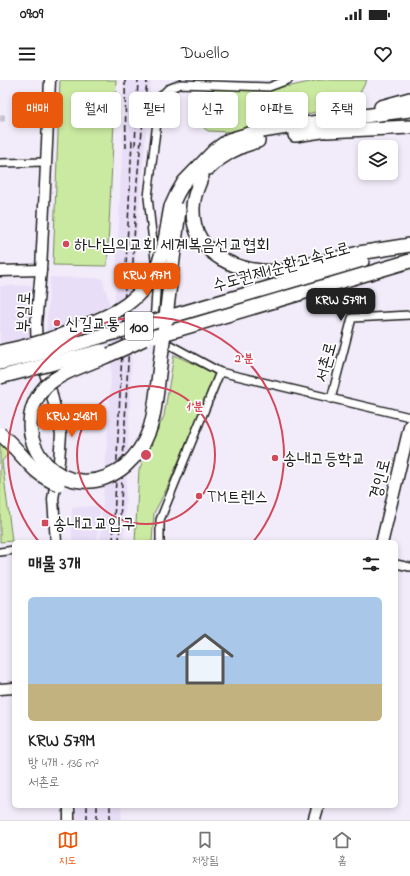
<!DOCTYPE html>
<html lang="ko">
<head>
<meta charset="utf-8">
<style>
	body { margin:0; font-family:"Indie Flower","Poor Story",sans-serif; background:#f6f6f6; color:#222; height:100vh; display:flex; flex-direction:column; font-size:15px; white-space:nowrap }
	* { box-sizing:border-box; margin:0 }
	p { font-size:13px; color:#767676 }
	.icon { flex:none; width:22px; height:22px; fill:none; stroke:currentColor; stroke-width:2; stroke-linecap:round; stroke-linejoin:round }
	.map { position:relative; flex:1; overflow:hidden }
	.side { position:absolute; left:12px; top:460px; width:386px; height:268px; display:flex; flex-direction:column; background:#fff; border-radius:6px; box-shadow:0 2px 6px #0003 }
	.side>* { flex:none }
	.guide { position:absolute; left:12px; top:12px; width:386px; height:36px; display:flex; gap:8px }
	.buttons { position:absolute; left:358px; top:60px; display:grid; gap:8px }
	.buttons a { display:grid; place-items:center; width:40px; height:40px; border-radius:6px; background:#fff; box-shadow:0 2px 6px #0003; font-size:20px }
	.price { position:absolute; translate:-50% -34px; padding:0 9px; border-radius:8px; background:#ea580c; color:#fff; font-size:13px; line-height:26px; filter:drop-shadow(0 1px 2px #0008) }
	.price::after { content:''; position:absolute; left:50%; top:24px; width:12px; height:9px; margin-left:-6px; background:inherit; clip-path:polygon(0 0,100% 0,50% 100%) }
	.price.active { background:#222; color:#fff }
	ul { padding:0; list-style:none }
	li { display:grid; align-content:center; gap:8px; height:212px; padding:0 16px }
	li+li { border-top:1px solid #e0e0e0 }
	li span { display:grid; place-items:center; height:124px; border-radius:6px; color:#555 }
	li>.icon { margin-inline-start:auto }
	span .icon { width:72px; height:72px; fill:#fffc; stroke-width:1 }
	li b { font-size:17px }
	h2 { display:flex; justify-content:space-between; align-items:center; height:48px; padding:0 16px; font-size:17px }
	.chip { padding:0 14px; border-radius:6px; background:#fff; box-shadow:0 2px 6px #0003; font-size:14px; line-height:36px }
	.chip.active { background:#ea580c; color:#fff }
	.status { display:flex; justify-content:space-between; align-items:center; height:28px; padding:0 20px; background:#fff; direction:ltr }
	.status svg { height:11px; fill:currentColor }
	header { display:flex; justify-content:space-between; align-items:center; height:52px; padding:0 16px; background:#fff; font-size:18px; font-weight:600 }
	.tabs { display:flex; justify-content:space-around; align-items:center; height:56px; border-top:1px solid #e0e0e0; background:#fff; font-size:11px; color:#767676 }
	.tabs a { display:grid; justify-items:center; gap:2px }
	.tabs .active { color:#ea580c }
	.map>svg:first-child { display:block }
</style>
</head>
<body>
<div class="status"><b>09:09</b><svg viewBox="0 0 49 12"><path d="M0 12V9h3v3zM5 12V6h3v6zM10 12V3h3v9zM15 12V0h3v12zM26 1h20v11H26zM47 4h2v5h-2z"/></svg></div>
<header><svg class="icon" aria-label="menu" viewBox="0 0 24 24"><path d="M4 6h16M4 12h16M4 18h16"/></svg>Dwello<svg class="icon" aria-label="heart" viewBox="0 0 24 24"><path d="M12 20l-8-8c-3-5 5-10 8-4 3-6 11-1 8 4z"/></svg></header>
<div class="map">
<svg width="410" height="740" viewBox="0 0 410 740">
	<rect width="100%" height="100%" fill="#f2ecfa"/>
	<filter id="ink" filterUnits="userSpaceOnUse"><feTurbulence type="fractalNoise" baseFrequency=".025" numOctaves="2"/><feDisplacementMap in="SourceGraphic" scale="8" xChannelSelector="R" yChannelSelector="G"/><feConvolveMatrix kernelMatrix="1 2 1 2 8 2 1 2 1" color-interpolation-filters="sRGB"/></filter>
	<g filter="url(#ink)">
		<g fill="#e9def7">
			<polygon points="123,0 151,0 138,138 124,462 100,462 109,334 119,137 124,25"/>
			<polygon points="50,197 102,198 112,231 46,254"/>
			<polygon points="31,205 34,262 0,264 0,206"/>
			<polygon points="100,426 97,462 72,462 72,427"/>
			<polygon points="77,726 121,726 122,740 76,740"/>
		</g>
		<g fill="#cbeaa1" stroke="#74835e">
			<polygon points="60,0 116,0 107,186 53,185"/>
			<polygon points="319,0 367,0 354,23 231,52 208,51 204,48 208,10 291,6"/>
			<polygon points="174,275 216,294 167,408 154,433 152,462 135,462 139,390 164,336"/>
			<polygon points="0,358 12,370 2,381 12,461 0,462"/>
		</g>
		<g fill="none" stroke-linecap="round" stroke-linejoin="round">
			<polyline stroke="#c7c2ce" stroke-width="7" stroke-dasharray="7 3.5" stroke-linecap="butt" points="0,38 5,38"/>
			<defs>
				<g id="street">
					<polyline points="288,0 269,7 181,4 168,9 160,17 148,117 157,198 154,243 159,259 220,292 410,337"/>
					<polyline points="0,83 46,82"/>
					<polyline points="331,319 352,238 410,235"/>
					<polyline points="160,462 160,440 220,292"/>
					<polyline points="0,472 14,470"/>
					<polyline points="396,484 410,487"/>
				</g>
				<g id="secondary">
					<polyline points="50,0 41,190 36,244 37,270 51,311 61,354 59,381 53,419 56,462"/>
					<polyline points="0,191 41,190"/>
					<polyline points="0,609 14,608"/>
					<polyline points="69,740 69,726"/>
				</g>
				<g id="primary">
					<polyline points="382,462 410,345"/>
					<polyline points="314,740 318,726"/>
				</g>
				<g id="highway">
					<polyline points="381,27 410,19"/>
					<polyline points="327,51 410,47"/>
					<polyline points="295,55 335,49"/>
					<path d="M209,88C223,74 239,66 258,61"/>
					<path d="M202,96C198,106 193,116 193,128C191,176 242,195 282,191L359,173L410,165"/>
					<polyline points="171,127 177,114 184,102 215,70 229,60 256,52 318,42 410,30"/>
					<polyline points="278,205 362,181"/>
				</g>
			</defs>
			<use href="#street" stroke="#1c1c1c" stroke-width="10"/>
			<use href="#secondary" stroke="#1c1c1c" stroke-width="13"/>
			<use href="#primary" stroke="#1c1c1c" stroke-width="14"/>
			<use href="#highway" stroke="#1c1c1c" stroke-width="16"/>
			<use href="#street" stroke="#fff" stroke-width="7"/>
			<use href="#secondary" stroke="#fff" stroke-width="10"/>
			<use href="#primary" stroke="#fff" stroke-width="11"/>
			<use href="#highway" stroke="#fff" stroke-width="13"/>
			<g stroke="#1c1c1c" stroke-width="1.5" stroke-dasharray="6 3" stroke-linecap="butt">
				<polyline points="125,0 126,68"/>
				<polyline points="135,66 138,0"/>
				<polyline points="113,462 132,60"/>
				<polyline points="119,462 137,101 147,0"/>
				<polyline points="87,740 87,726"/>
				<polyline points="97,740 97,726"/>
				<polyline points="110,740 110,726"/>
			</g>
			<defs>
				<g id="highway-bridge">
					<polyline points="156,256 410,181"/>
					<path d="M144,259C130,266 116,272 102,278C83,286 61,292 45,307C0,358 66,434 125,386C135,377 144,365 149,351C154,338 155,324 157,310L179,130"/>
					<path d="M0,272C17,268 34,265 50,259C61,256 71,251 81,247C116,234 143,220 158,184C166,166 167,146 171,127"/>
					<polyline points="0,283 55,270 278,205"/>
					<polyline points="0,297 101,271"/>
					<path d="M0,354C22,371 31,394 58,404"/>
				</g>
			</defs>
			<use href="#highway-bridge" stroke="#1c1c1c" stroke-width="16" stroke-linecap="butt"/>
			<use href="#highway-bridge" stroke="#fff" stroke-width="13"/>
		</g>
	</g>
	<g fill="none" stroke="#d1495b" stroke-width="2">
		<circle cx="146" cy="375" r="69"/>
		<path d="M39 462A138 138 0 1 1 253 462"/>
	</g>
	<g fill="#d1495b" stroke="#fff" stroke-width="1.5">
		<circle cx="66" cy="164" r="4"/>
		<circle cx="57" cy="243" r="4"/>
		<circle cx="275" cy="378" r="4"/>
		<circle cx="199" cy="416" r="4"/>
		<rect x="41" y="439" width="8" height="8" rx="2"/>
	</g>
	<g text-anchor="middle" stroke-width="3.5" stroke-linejoin="round" paint-order="stroke">
		<rect fill="#fff" stroke="#606060" stroke-width="1" x="125" y="232" width="28" height="28" rx="3"/>
		<g font-size="16" font-weight="bold" fill="#1c1c1c">
			<text x="139" y="252">100</text>
		</g>
		<g font-size="17" fill="#1c1c1c" stroke="#fff" text-anchor="start">
			<text x="74" y="170">하나님의교회 세계복음선교협회</text>
			<text x="65" y="249">신길교통</text>
			<text x="283" y="384">송내고등학교</text>
			<text x="207" y="422">TM트렌스</text>
			<text x="53" y="449">송내고교입구</text>
		</g>
		<g font-size="17" fill="#1c1c1c" stroke="#fff">
			<text transform="translate(281 186) rotate(-16)" y="6">수도권제1순환고속도로</text>
			<text transform="translate(23 232) rotate(-87)" y="6">부일로</text>
			<text transform="translate(325 282) rotate(-75)" y="6">서촌로</text>
			<text transform="translate(379 399) rotate(-76)" y="6">경인로</text>
		</g>
	</g>
	<circle cx="146" cy="375" r="6" fill="#d1495b" stroke="#fff" stroke-width="2"/>
	<g font-size="12" text-anchor="middle" font-weight="bold" fill="#d1495b" stroke="#fff" stroke-width="3.5" stroke-linejoin="round" paint-order="stroke">
		<text x="244" y="282">2 분</text>
		<text x="195" y="330">1 분</text>
	</g>
</svg>
<div class="buttons">
<a><svg class="icon" aria-label="layers" viewBox="0 0 24 24"><path d="M12 4l9 5-9 5-9-5zM3 14l9 5 9-5"/></svg></a>
</div>
<b class="price" style="left:147px;top:217px">KRW 197M</b>
<b class="price active" style="left:341px;top:242px">KRW 579M</b>
<b class="price" style="left:72px;top:358px">KRW 248M</b>
<div class="guide">
<a class="chip active">매매</a>
<a class="chip">월세</a>
<a class="chip">필터</a>
<a class="chip">신규</a>
<a class="chip">아파트</a>
<a class="chip">주택</a>
</div>
<section class="side">
<h2>매물 3개<svg class="icon" aria-label="filters" viewBox="0 0 24 24"><path d="M4 7h16M4 17h16"/><circle cx="9" cy="7" r="2"/><circle cx="15" cy="17" r="2"/></svg></h2>
<ul>
<li><span style="background:linear-gradient(#a9c7e8 70%,#c2b280 0)"><svg class="icon" aria-label="home" viewBox="0 0 24 24"><path d="M3 11l9-7 9 7M6 9v11h12V9"/></svg></span><div><b>KRW 579M</b><p>방 4개 · 136 m²</p><p>서촌로</p></div></li>
</ul>
</section>
</div>
<nav class="tabs">
<a class="active"><svg class="icon" aria-label="map" viewBox="0 0 24 24"><path d="M3 6l6-2 6 2 6-2v14l-6 2-6-2-6 2zM9 4v14M15 6v14"/></svg>지도</a>
<a><svg class="icon" aria-label="saved" viewBox="0 0 24 24"><path d="M7 4h10v16l-5-4-5 4z"/></svg>저장됨</a>
<a><svg class="icon" aria-label="home" viewBox="0 0 24 24"><path d="M3 11l9-7 9 7M6 9v11h12V9"/></svg>홈</a>
</nav>
</body>
</html>
